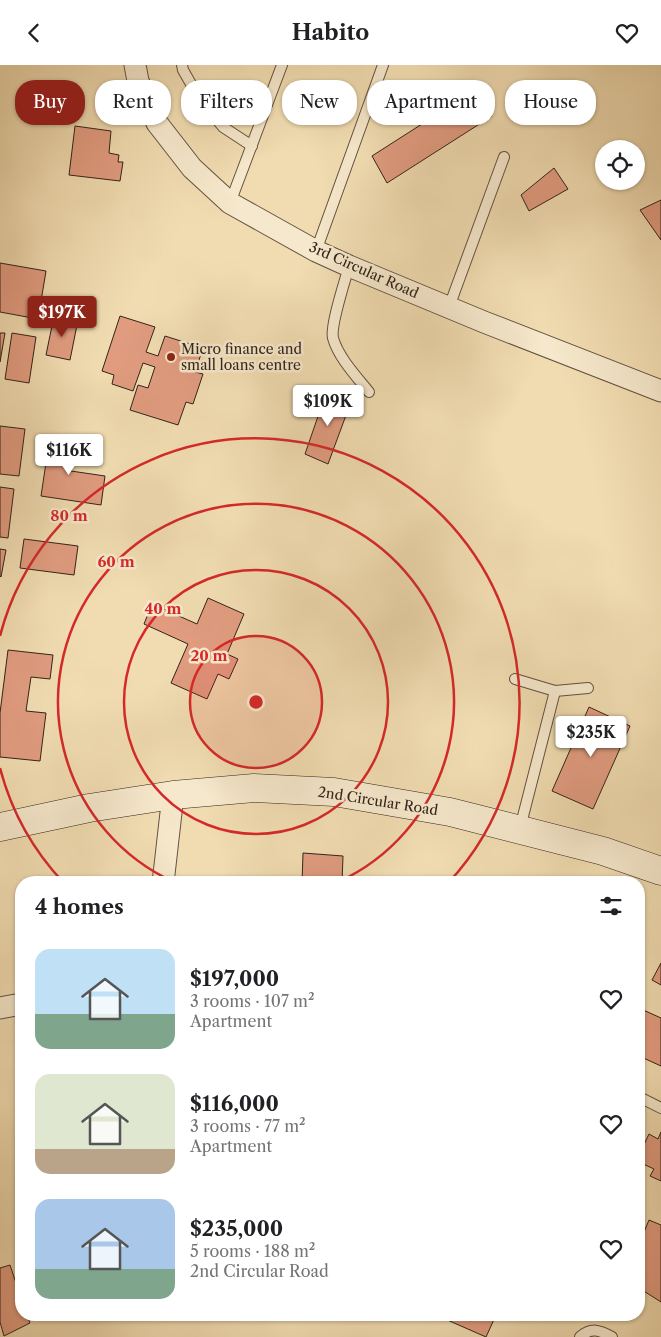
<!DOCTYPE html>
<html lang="en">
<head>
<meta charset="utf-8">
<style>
	body { margin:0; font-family:"Libre Caslon Text",serif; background:#f6f6f6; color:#202124; height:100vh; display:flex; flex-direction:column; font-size:19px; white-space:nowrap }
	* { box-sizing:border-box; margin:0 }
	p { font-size:16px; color:#757577 }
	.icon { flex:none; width:28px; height:28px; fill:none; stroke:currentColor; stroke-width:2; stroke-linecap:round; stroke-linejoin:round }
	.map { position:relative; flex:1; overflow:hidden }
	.drawer { position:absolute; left:15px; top:811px; width:630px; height:445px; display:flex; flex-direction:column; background:#fff; border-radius:20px; box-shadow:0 1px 4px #0004 }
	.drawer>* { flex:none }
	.top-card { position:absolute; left:15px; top:15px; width:631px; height:45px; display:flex; gap:10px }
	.tools { position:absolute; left:595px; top:75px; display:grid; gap:10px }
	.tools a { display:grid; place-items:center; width:50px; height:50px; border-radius:50%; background:#fff; box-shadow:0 1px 4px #0004; font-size:25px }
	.price { position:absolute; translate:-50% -42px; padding:0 11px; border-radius:5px; background:#fff; color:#222; font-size:16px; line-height:32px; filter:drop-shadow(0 1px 2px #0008) }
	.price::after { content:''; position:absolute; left:50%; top:30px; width:15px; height:11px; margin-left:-8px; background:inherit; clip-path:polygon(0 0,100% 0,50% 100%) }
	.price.selected { background:#8f2418; color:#fff }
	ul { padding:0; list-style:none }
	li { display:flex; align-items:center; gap:15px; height:125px; padding:0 20px }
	li span { display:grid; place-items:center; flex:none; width:140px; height:100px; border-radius:15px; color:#555 }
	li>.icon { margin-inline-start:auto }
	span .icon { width:60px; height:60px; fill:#fffc; stroke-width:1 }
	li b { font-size:21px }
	h2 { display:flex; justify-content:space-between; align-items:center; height:60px; padding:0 20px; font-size:21px }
	.tag { padding:0 18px; border-radius:20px; background:#fff; box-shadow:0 1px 4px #0004; font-size:18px; line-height:45px }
	.tag.selected { background:#8f2418; color:#fff }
	header { display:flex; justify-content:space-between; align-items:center; height:65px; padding:0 20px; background:#fff; font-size:22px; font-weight:700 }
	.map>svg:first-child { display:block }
</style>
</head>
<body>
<header><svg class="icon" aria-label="back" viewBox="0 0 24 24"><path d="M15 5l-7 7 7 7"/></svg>Habito<svg class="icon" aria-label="heart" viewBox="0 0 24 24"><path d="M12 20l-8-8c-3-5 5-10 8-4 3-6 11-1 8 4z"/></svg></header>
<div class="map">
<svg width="661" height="1272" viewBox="0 0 661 1272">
	<rect width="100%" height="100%" fill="#f1dcb1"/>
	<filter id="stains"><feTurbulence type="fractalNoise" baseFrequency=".004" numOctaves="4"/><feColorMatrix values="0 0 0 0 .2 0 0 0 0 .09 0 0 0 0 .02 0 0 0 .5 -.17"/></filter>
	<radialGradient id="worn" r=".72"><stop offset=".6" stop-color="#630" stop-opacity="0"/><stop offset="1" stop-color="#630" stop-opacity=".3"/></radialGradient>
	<g fill="#e19c80" stroke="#32231a">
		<polygon points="475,25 492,51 387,118 372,91"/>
		<polygon points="75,61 111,66 109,88 119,90 118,97 123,97 120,116 69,110"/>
		<polygon points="554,103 568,124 529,146 521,130"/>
		<polygon points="661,135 661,175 640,145"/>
		<polygon points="0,198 46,206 38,254 0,247"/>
		<polygon points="54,251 78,255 70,295 46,290"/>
		<polygon points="120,251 155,262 146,287 158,291 165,271 203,283 195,307 203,309 193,339 186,337 178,360 130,345 138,320 148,323 155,302 143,298 133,326 112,319 114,310 102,306"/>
		<polygon points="0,268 5,268 0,297"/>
		<polygon points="12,268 36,272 29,318 5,314"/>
		<polygon points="326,328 352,334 328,399 305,389"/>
		<polygon points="0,361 25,364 19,411 0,409"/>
		<polygon points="50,371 76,375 71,406 105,411 101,440 41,431"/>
		<polygon points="0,422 14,424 8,473 0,472"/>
		<polygon points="24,474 78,481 74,510 20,503"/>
		<polygon points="0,484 6,485 1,512 0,511"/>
		<polygon points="208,533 244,549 227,589 238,594 229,614 218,609 207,634 171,618 188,579 144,559 152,539 197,559"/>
		<polygon points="8,585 53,590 50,614 31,612 26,646 46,648 40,696 0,692 0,648"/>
		<polygon points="589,642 630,661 593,744 552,726"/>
		<polygon points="303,788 343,791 342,818 302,818"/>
		<polygon points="401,812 401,818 362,818 363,814"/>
		<polygon points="661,898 661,920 652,915"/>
		<polygon points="641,944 661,953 661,1001 639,991 639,950"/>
		<polygon points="661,1067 661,1116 650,1111 654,1104 639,1097 639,1090 649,1069 658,1074"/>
		<polygon points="649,1155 661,1160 661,1237 639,1223 639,1179"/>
		<polygon points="10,1200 21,1233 21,1250 27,1250 30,1258 4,1271 0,1257 0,1203"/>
		<polygon points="314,1250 331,1250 330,1255"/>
		<polygon points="436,1250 496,1250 486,1272"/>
	</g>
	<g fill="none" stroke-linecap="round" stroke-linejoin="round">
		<defs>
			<g id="lane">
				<polyline points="182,0 183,5 199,33 223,62 252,81"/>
				<polyline points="230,138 282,0"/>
				<polyline points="316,186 383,0"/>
				<path d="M349,201C345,216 330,261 333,273C338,292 357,312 369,327"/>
				<polyline points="449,242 504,92"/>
				<polyline points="515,614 555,626 588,623"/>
				<polyline points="520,763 555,626"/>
				<polyline points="639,1032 661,1043"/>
				<path d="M580,1272C591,1262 600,1265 612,1272"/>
			</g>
			<g id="street">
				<polyline points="135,0 138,16 157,58 192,103 230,138 316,186 349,201 484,257 661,326"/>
				<polyline points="163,818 173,730"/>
				<polyline points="0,943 21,939"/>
			</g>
			<polyline id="secondary" points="0,762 89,743 173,730 254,723 334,727 450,747 603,786 661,806"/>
		</defs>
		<use href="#lane" stroke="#625140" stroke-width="12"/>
		<use href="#street" stroke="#625140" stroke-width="23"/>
		<use href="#secondary" stroke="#32231a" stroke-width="29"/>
		<use href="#lane" stroke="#f6e8cc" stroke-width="10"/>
		<use href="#street" stroke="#f6e8cc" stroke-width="21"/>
		<use href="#secondary" stroke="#f6e8cc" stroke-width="28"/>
	</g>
	<circle cx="256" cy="637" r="66" fill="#d62828" fill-opacity=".12"/>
	<g fill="none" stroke="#d62828" stroke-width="2.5">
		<circle cx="256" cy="637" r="66"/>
		<circle cx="256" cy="637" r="132"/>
		<path d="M174 817A198 198 0 1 1 338 817"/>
		<path d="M63 817A264 264 0 0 1 0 703M0 571A264 264 0 1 1 449 817"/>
	</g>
	<circle fill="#8f2418" stroke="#f6e8cc" stroke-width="2" cx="171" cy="292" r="5"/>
	<g text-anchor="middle" stroke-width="5" stroke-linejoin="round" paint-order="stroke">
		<g font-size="14" fill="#32231a" stroke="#f6e8cc">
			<text transform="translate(364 205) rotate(24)" y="5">3rd Circular Road</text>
			<text transform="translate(378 736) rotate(9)" y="5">2nd Circular Road</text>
		</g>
		<g font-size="14" fill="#32231a" stroke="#f6e8cc" text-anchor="start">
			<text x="181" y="289">Micro finance and<tspan x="181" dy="16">small loans centre</tspan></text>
		</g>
	</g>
	<circle cx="256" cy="637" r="8" fill="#d62828" stroke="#f6e8cc" stroke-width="2.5"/>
	<g font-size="15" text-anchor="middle" font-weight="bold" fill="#d62828" stroke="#f6e8cc" stroke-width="5" stroke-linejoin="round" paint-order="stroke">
		<text x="69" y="456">80 m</text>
		<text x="116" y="502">60 m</text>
		<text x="163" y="549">40 m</text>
		<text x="209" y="596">20 m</text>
	</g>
	<rect width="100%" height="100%" filter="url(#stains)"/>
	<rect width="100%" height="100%" fill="url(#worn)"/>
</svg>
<div class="tools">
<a><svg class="icon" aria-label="locate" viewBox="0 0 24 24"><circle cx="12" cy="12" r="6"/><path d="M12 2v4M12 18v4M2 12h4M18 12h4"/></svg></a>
</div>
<b class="price selected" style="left:62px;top:273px">$197K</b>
<b class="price" style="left:328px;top:362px">$109K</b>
<b class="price" style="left:69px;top:411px">$116K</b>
<b class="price" style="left:591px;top:693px">$235K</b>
<div class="top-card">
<a class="tag selected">Buy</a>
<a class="tag">Rent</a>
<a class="tag">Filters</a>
<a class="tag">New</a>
<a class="tag">Apartment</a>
<a class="tag">House</a>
</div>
<section class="drawer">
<h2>4 homes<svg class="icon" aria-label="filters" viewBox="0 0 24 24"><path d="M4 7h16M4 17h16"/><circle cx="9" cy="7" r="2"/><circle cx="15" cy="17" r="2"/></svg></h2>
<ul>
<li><span style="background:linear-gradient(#bfe0f5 65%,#7fa58c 0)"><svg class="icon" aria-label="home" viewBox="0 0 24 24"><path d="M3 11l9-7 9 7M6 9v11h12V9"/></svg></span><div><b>$197,000</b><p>3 rooms · 107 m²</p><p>Apartment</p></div><svg class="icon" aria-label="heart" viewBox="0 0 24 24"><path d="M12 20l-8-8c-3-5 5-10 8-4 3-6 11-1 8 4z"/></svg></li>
<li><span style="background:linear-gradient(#dfe7d0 75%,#b9a48a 0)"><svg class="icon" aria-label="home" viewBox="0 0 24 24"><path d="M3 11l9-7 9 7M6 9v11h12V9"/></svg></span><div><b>$116,000</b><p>3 rooms · 77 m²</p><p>Apartment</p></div><svg class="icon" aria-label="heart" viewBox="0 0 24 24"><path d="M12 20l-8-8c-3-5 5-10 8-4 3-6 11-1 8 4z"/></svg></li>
<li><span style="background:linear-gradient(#a9c7e8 70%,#7fa58c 0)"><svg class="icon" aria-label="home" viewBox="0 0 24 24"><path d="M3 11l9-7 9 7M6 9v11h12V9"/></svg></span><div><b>$235,000</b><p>5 rooms · 188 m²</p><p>2nd Circular Road</p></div><svg class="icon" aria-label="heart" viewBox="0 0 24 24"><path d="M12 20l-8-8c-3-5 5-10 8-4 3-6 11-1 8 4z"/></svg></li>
</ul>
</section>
</div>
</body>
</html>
